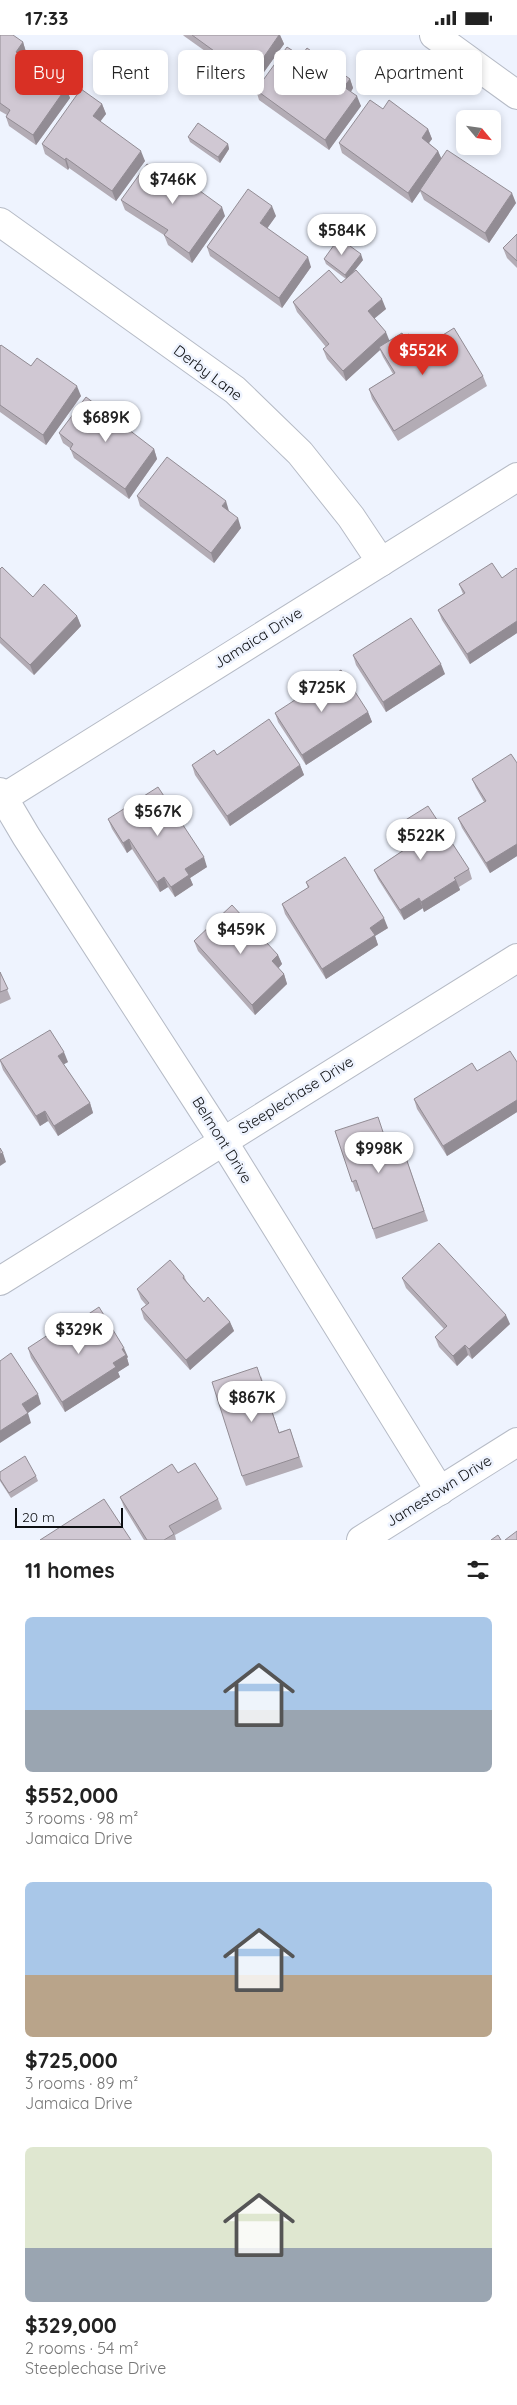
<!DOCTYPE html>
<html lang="en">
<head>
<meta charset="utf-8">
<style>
	body { margin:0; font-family:Quicksand,sans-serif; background:#f6f6f6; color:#222; height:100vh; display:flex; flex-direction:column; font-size:19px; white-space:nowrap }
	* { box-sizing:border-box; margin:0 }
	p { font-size:16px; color:#767676 }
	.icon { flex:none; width:28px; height:28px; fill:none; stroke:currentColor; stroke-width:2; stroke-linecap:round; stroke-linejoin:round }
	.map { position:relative; height:1505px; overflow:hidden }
	.drawer { display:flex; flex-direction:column; background:#fff; flex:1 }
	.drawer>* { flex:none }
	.top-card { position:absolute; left:15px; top:15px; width:488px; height:45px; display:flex; gap:10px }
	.needle { width:32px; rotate:119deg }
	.buttons { position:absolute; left:456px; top:75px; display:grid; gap:10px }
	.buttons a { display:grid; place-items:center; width:45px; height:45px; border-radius:8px; background:#fff; box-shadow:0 2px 8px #0003; font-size:25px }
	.scale { position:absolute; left:15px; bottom:12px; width:108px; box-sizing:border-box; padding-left:5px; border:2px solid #0d0f12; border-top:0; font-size:14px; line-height:18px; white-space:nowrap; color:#0d0f12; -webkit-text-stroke:4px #eef3fe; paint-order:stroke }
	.price { position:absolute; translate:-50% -42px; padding:0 11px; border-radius:18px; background:#fff; color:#222; font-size:16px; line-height:32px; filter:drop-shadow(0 1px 2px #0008) }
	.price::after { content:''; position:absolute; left:50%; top:30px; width:15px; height:11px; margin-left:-8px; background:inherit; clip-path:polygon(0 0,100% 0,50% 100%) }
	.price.selected { background:#d93025; color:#fff }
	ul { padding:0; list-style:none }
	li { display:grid; align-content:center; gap:10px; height:265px; padding:0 25px }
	li span { display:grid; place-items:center; height:155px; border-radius:8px; color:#555 }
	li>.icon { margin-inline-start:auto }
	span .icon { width:90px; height:90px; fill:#fffc; stroke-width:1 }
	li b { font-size:21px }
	h2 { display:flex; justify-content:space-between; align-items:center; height:60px; padding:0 25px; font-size:21px }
	.tag { padding:0 18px; border-radius:8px; background:#fff; box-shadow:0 2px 8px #0003; font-size:18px; line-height:45px }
	.tag.selected { background:#d93025; color:#fff }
	.status { display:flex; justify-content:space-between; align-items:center; height:35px; padding:0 25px; background:#fff; direction:ltr }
	.status svg { height:14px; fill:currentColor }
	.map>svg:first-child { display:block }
</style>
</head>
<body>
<div class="status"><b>17:33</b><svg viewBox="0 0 49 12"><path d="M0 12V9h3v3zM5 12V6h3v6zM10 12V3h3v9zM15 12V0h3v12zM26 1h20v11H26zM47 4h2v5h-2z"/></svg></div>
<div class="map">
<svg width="517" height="1505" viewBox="0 0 517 1505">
	<rect width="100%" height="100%" fill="#eef3fe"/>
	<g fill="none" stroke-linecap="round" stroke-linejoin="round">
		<defs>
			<g id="minor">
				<polyline points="434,0 517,60"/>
				<polyline points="0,187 235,355 300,418 351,482 381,527"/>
				<polyline points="0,757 26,801 223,1106 440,1456"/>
				<polyline points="0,765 517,442"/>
				<polyline points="0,1246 517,923"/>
				<polyline points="361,1505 517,1407"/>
			</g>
		</defs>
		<use href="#minor" stroke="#b6bbc6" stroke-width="30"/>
		<use href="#minor" stroke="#fff" stroke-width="28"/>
	</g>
	<g fill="#b3acb5">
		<polygon points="0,0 23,7 26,17 23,22 66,53 70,63 36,110 9,91 6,82 7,80 0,76"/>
		<polygon points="183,0 280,0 284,9 254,51 184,1"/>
		<polygon points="301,21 350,44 353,53 351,57 361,71 329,115 259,65 256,55"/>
		<polygon points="102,69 106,79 100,86 145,126 116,166 69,133 68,135 45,119 42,109"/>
		<polygon points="383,74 428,94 432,104 429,108 438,116 441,123 516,168 489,208 424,165 420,156 412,168 342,118 339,108"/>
		<polygon points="188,102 228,109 229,114 220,128 190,107"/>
		<polygon points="121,165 225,181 192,228 168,210 164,200 125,175"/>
		<polygon points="276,181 267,193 311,232 282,273 210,221 207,212"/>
		<polygon points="517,199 517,233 507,223 503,213"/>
		<polygon points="324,224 363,225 353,237 386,274 374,284 389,306 404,302 419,315 483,341 487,351 398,406 372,364 369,354 393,339 383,322 380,315 346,346 327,324 323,314 326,312 297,277 293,267 341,248 346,244 326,229"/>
		<polygon points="0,311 31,331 81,361 46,410 0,377"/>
		<polygon points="59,398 154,414 157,424 129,464 74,423 70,413 63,408"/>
		<polygon points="137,461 229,476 241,493 214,528 140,471"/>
		<polygon points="0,534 33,562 77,581 81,591 34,640 0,608"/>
		<polygon points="517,534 517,598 470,629 442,585 438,575 463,559 459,549 502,543"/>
		<polygon points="353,620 445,639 386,677 356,630"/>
		<polygon points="368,677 372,687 306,730 278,687 275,678"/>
		<polygon points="217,720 300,730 304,740 230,791 195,740 192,730"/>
		<polygon points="517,728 517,821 490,838 462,793 458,783 484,767 476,753 472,744"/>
		<polygon points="108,784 207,832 190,843 193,850 175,862 168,852 160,857 132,814 127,818 112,794"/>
		<polygon points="391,794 469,834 472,844 459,852 460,855 424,877 423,873 404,885 378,844 374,835 402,816 395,804"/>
		<polygon points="306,847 388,893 375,901 378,910 326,944 285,879 282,869 308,853"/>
		<polygon points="194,906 278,920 282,929 278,933 284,939 287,949 255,980 198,916"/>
		<polygon points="0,937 11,964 0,969"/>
		<polygon points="0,1026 68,1027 63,1029 90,1068 93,1078 58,1101 48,1086 40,1091 3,1035"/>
		<polygon points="517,1027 517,1077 447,1121 417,1074 414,1064 477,1036"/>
		<polygon points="335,1096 390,1118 403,1114 428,1186 376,1204 360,1155 356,1157"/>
		<polygon points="184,1241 187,1247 204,1267 230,1287 234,1296 190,1335 144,1284 141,1274 146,1270 141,1264 137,1254"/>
		<polygon points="402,1243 510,1289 472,1324 468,1320 457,1331 439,1312 435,1302 444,1294 406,1253"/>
		<polygon points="75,1288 128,1322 127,1323 129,1330 118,1337 120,1342 65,1377 31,1323 28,1313 54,1304 76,1290"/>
		<polygon points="261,1341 279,1397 290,1394 303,1432 246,1451 242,1441"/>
		<polygon points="0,1437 36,1441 38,1446 11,1463 0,1446"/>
		<polygon points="178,1438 218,1464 222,1474 175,1500 176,1505 144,1505 124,1472 120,1462"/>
	</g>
	<g fill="#928c94">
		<polygon points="279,0 280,0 284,9 254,51 250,42"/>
		<polygon points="23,7 26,17 19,27 16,17"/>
		<polygon points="350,44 353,53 348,61 344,52"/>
		<polygon points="66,53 70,63 36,110 33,100"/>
		<polygon points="357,61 361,71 329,115 325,105"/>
		<polygon points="102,69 106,79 97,91 93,81"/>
		<polygon points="428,94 432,104 425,113 422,103"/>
		<polygon points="228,109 229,114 220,128 218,122"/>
		<polygon points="141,116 145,126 116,166 112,156"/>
		<polygon points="438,116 442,125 412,168 408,158"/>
		<polygon points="66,123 69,133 68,135 65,125"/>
		<polygon points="512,158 516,168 489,208 485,198"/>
		<polygon points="272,171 276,181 264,198 260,188"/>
		<polygon points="222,172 225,181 192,228 189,218"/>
		<polygon points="361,219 363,225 347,245 345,240"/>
		<polygon points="308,222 311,232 282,273 279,263"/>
		<polygon points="382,264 386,274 371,286 368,276"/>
		<polygon points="386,297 390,307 379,312 380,315 346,346 343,336"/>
		<polygon points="77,351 81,361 46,410 43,400"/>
		<polygon points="154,414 157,424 129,464 125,454"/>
		<polygon points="226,466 229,476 226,481 222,471"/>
		<polygon points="238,483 241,493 214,528 211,518"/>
		<polygon points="77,581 81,591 34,640 30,630"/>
		<polygon points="517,586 517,598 470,629 467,619"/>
		<polygon points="441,629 445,639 386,677 383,667"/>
		<polygon points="368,677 372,687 306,730 302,720"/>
		<polygon points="300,730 304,740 230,791 227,781"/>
		<polygon points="129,804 132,814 127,818 123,808"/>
		<polygon points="517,809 517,821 490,838 486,828"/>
		<polygon points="204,822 207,832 190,843 193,850 175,862 171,852 185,834"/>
		<polygon points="164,842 168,852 160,857 157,847"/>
		<polygon points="456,845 460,855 424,877 421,867"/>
		<polygon points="419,863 423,873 404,885 400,875"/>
		<polygon points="384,883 388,893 375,901 378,910 326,944 322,934 370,893"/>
		<polygon points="278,920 282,929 276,936 272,926"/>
		<polygon points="284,939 287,949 255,980 252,970"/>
		<polygon points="64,1017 68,1027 61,1031 58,1021"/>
		<polygon points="517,1065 517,1077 447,1121 443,1111"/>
		<polygon points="90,1068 93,1078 58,1101 54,1091"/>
		<polygon points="45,1076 48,1086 40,1091 36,1081"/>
		<polygon points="3,1118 6,1127 0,1131 0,1119"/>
		<polygon points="506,1280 510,1289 472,1324 469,1314"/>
		<polygon points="230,1287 234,1296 190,1335 186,1325"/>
		<polygon points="465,1310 468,1320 457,1331 453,1321"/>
		<polygon points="124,1313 128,1322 127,1323 129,1330 118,1337 120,1342 65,1377 62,1367 113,1328 122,1314"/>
		<polygon points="38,1359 41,1369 28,1378 31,1388 0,1408 0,1396 22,1369"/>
	</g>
	<g fill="#d0c8d3" stroke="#928c94">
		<polygon points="0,0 13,0 23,7 16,17 66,53 33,100 6,82 10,75 0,68"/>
		<polygon points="192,0 279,0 250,42"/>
		<polygon points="287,12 301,21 307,13 350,44 344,52 357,61 325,105 256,55"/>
		<polygon points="81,54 102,69 93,81 141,116 112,156 66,123 65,125 42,109"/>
		<polygon points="370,65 383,74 389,65 428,94 422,103 438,116 408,158 339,108"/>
		<polygon points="198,88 228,109 218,122 188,102"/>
		<polygon points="447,115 512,158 485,198 420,155"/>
		<polygon points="147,129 162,139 167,132 222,172 189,218 164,200 168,195 121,165"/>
		<polygon points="248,154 272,171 260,188 308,222 279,263 207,212"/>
		<polygon points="517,199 517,226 503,213"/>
		<polygon points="339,203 361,219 345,240 324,224"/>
		<polygon points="329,235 341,248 356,235 382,264 368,276 386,297 343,336 323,314 329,309 293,267"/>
		<polygon points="454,293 483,341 394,396 369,354 395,338 379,312 402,298 404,302 409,299 419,315"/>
		<polygon points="1,310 31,331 37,323 77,351 43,400 0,370 0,311"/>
		<polygon points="86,362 154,414 125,454 70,414 73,409 59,398"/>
		<polygon points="167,422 226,466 222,471 238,483 211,518 137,461"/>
		<polygon points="492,528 502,543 516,533 517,534 517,586 467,619 438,575 465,558 459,549"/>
		<polygon points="2,532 33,562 44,549 77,581 30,630 0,602 0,534"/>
		<polygon points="411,583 441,629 383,667 353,620"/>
		<polygon points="341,635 368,677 302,720 275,678"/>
		<polygon points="269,684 300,730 227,781 192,730 214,715 217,720"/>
		<polygon points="511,719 517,728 517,809 486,828 458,783 486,766 472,744"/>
		<polygon points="158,752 204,822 185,834 189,840 171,852 164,842 157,847 129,804 123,808 108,784"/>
		<polygon points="428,771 469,834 454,843 456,845 421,867 419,863 400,875 374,835 404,815 391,794"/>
		<polygon points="345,822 384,883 370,893 375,900 322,934 282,869 309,852 306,847"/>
		<polygon points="232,870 278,920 272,926 284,939 252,970 194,906"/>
		<polygon points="0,937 8,954 0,957"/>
		<polygon points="50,995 64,1017 58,1021 90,1068 54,1091 45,1076 36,1081 0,1025"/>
		<polygon points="510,1016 517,1027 517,1065 443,1111 414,1064 472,1028 477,1036"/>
		<polygon points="378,1082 390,1118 403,1114 424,1176 373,1194 356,1145 352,1147 335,1096"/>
		<polygon points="0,1113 3,1118 0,1119"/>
		<polygon points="439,1208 506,1280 469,1314 465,1310 453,1321 435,1302 447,1291 402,1243"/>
		<polygon points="170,1225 184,1241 183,1243 204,1267 208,1262 230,1287 186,1325 141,1274 149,1268 137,1254"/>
		<polygon points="99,1272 124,1313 122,1314 126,1320 113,1328 116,1332 62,1367 28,1313 51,1298 54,1304 76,1290 75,1288"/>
		<polygon points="11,1318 38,1359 22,1369 28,1378 0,1396 0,1326"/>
		<polygon points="257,1332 279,1398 290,1394 299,1422 242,1441 212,1347"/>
		<polygon points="25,1421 36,1441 9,1458 0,1444 0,1437"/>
		<polygon points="195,1428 218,1464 169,1491 174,1499 164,1505 147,1505 120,1462 172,1429 178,1438"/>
		<polygon points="104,1464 131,1505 40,1505"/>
		<polygon points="517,1496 517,1505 505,1505"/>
		<polygon points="498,1500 501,1505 491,1505"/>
	</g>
	<g text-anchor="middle" stroke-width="5" stroke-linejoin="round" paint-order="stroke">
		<g font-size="15" fill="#0d0f12" stroke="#eef3fe">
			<text transform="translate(208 338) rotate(37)" y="5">Derby Lane</text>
			<text transform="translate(258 603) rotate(-32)" y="5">Jamaica Drive</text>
			<text transform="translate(296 1060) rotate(-32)" y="5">Steeplechase Drive</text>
			<text transform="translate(222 1105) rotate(58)" y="5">Belmont Drive</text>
			<text transform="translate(439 1456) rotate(-32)" y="5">Jamestown Drive</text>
		</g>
	</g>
</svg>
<div class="buttons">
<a><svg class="needle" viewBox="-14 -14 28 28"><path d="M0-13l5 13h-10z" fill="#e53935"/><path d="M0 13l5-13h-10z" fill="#767676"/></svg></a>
</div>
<div class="scale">20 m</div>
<b class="price" style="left:173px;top:170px">$746K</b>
<b class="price" style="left:342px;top:221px">$584K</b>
<b class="price selected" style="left:423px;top:341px">$552K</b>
<b class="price" style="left:106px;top:408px">$689K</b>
<b class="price" style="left:322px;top:678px">$725K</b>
<b class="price" style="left:158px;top:802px">$567K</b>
<b class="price" style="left:421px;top:826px">$522K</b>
<b class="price" style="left:241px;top:920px">$459K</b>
<b class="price" style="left:379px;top:1139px">$998K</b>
<b class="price" style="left:79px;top:1320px">$329K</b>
<b class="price" style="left:252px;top:1388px">$867K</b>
<div class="top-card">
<a class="tag selected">Buy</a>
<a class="tag">Rent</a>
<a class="tag">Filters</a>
<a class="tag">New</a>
<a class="tag">Apartment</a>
</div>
</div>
<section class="drawer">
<h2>11 homes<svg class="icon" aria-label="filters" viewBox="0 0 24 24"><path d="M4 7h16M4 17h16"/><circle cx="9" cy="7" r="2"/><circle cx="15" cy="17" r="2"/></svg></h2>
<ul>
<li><span style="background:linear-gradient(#a9c7e8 60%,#9aa5b1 0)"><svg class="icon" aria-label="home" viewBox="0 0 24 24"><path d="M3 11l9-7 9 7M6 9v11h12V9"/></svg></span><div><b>$552,000</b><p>3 rooms · 98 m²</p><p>Jamaica Drive</p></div></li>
<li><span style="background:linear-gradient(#a9c7e8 60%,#b9a48a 0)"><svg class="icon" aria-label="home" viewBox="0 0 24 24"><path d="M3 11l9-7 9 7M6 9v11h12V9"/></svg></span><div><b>$725,000</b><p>3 rooms · 89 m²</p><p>Jamaica Drive</p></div></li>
<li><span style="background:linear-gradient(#dfe7d0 65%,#9aa5b1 0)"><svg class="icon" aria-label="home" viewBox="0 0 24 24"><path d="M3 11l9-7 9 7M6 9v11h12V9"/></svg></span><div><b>$329,000</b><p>2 rooms · 54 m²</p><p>Steeplechase Drive</p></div></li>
</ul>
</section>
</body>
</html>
